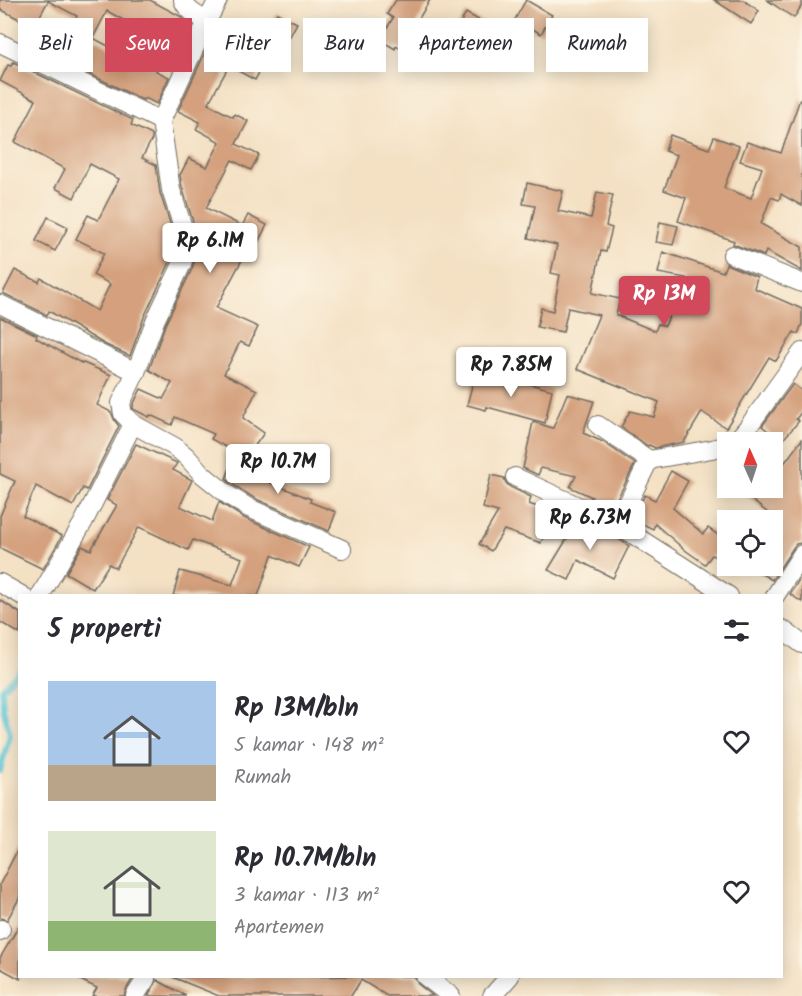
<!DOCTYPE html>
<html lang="id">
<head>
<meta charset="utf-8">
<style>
	body { margin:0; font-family:Kalam,sans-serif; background:#f2f2f3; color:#2b2b33; height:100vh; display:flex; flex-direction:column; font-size:22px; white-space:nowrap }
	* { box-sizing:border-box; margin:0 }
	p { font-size:20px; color:#7c7c81 }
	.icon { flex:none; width:33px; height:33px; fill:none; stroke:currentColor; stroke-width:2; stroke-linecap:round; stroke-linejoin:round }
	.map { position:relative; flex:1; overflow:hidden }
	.drawer { position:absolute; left:18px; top:594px; width:765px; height:384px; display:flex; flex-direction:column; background:#fff; border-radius:0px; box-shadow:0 3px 15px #0003 }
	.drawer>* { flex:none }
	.top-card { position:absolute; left:18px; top:18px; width:766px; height:54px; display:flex; gap:12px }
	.needle { width:39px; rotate:357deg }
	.buttons { position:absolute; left:717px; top:432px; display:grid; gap:12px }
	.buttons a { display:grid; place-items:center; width:66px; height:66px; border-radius:0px; background:#fff; box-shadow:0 3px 15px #0003; font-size:30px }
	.price { position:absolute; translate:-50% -51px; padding:0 14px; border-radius:6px; background:#fff; color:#222; font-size:20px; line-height:39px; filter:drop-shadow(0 2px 3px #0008) }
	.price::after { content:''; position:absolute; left:50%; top:36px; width:18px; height:14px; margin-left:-9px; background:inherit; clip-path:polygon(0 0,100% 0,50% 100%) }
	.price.current { background:#d1495b; color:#fff }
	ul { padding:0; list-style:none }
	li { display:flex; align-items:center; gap:18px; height:150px; padding:0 30px }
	li span { display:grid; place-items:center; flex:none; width:168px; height:120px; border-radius:0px; color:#555 }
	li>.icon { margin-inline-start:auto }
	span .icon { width:72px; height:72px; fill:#fffc; stroke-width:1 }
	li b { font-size:26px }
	h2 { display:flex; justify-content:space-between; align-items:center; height:72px; padding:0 30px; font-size:26px }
	.tag { padding:0 21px; border-radius:0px; background:#fff; box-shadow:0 3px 15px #0003; font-size:21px; line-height:54px }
	.tag.current { background:#d1495b; color:#fff }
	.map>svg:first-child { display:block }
</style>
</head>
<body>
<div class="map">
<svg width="802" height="996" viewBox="0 0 802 996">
	<rect width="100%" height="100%" fill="#fcf5e5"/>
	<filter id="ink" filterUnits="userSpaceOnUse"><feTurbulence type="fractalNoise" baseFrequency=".0167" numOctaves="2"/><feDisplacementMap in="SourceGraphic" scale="12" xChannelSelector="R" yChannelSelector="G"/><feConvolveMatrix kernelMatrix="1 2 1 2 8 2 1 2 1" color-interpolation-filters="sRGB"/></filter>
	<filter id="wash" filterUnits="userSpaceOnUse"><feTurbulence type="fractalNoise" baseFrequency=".008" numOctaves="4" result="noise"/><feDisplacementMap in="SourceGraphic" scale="24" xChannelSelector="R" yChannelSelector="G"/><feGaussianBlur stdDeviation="1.35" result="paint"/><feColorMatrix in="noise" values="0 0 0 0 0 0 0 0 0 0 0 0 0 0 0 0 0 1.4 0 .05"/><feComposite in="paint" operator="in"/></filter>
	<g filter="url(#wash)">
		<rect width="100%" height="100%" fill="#f4e1c4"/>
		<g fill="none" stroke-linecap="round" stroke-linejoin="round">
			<polyline stroke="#5cc6d7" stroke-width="6" points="0,771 10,734 3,708 2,689 20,670"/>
		</g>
		<g id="blocks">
			<g fill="#d4a07d" fill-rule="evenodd">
				<path d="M0,0H150L180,16L183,19L156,71L169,77L157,104L145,98L143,100L83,71L88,62L60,48L77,16L48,1L34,27L0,9ZM107,11L154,37L139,65L113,52L114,49L93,38Z"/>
				<polygon points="396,0 430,0 412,30 433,43 423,61 396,46 395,49 380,40 393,18 387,14"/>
				<polygon points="526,0 552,15 541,34 533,29 511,67 470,44 463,55 447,46 466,13 506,35"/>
				<polygon points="714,0 743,0 759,11 751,24"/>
				<polygon points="767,0 802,0 802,5 794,18"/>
				<polygon points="277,13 297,23 283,49 263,38"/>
				<polygon points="332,25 367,43 358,59 324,41"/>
				<polygon points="215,31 254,51 257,45 270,52 255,80 229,66 208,104 233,117 235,114 248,121 236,144 259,155 251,170 232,160 206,208 242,226 248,215 267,225 255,248 250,245 216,308 258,327 249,346 240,342 224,374 257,390 243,418 264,433 246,458 211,439 214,434 175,417 172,425 150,415 149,417 133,409 133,405 141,389 163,399 172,383 149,370 165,325 192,269 197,252 198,237 182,187 180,175 189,158 207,167 220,142 196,129 200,122 178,111"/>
				<polygon points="26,38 47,50 46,53 24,42"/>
				<polygon points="13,62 133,120 131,125 152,135 152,139 142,158 156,165 160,193 176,241 175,249 171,260 144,317 130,356 104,344 49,311 47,315 3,293 15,270 39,282 41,278 97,311 110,284 93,275 104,253 76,239 88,215 98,220 119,179 90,164 74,198 55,188 65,169 15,142 36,100 0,81 8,65 11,66"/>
				<polygon points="800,99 802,99 802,206 781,194 779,200 771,197 761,224 802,247 802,271 766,251 764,256 733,244 734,241 678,221 686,198 664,190 677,155 665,151 670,135 709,149 714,137 739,146 724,188 751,198 762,168 740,161 747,142 781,153"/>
				<polygon points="527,183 563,191 558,211 591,218 597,192 613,195 606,226 612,228 606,252 601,251 592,293 620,299 616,315 655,331 658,324 665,326 686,278 658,273 663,252 723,272 726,264 757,277 754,288 802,309 802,324 798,334 794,332 776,361 769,357 726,428 702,412 684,442 655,448 649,445 648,446 621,427 630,411 654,417 659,402 577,369 599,315 568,308 563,332 537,327 541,308 553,311 560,275 551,273 557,245 528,238 535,206 523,204"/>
				<polygon points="48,217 68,227 55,251 36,241"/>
				<polygon points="660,222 678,226 673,245 656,242"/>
				<polygon points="0,317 37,335 36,338 81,363 81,362 111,375 97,405 111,412 115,421 119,426 87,490 83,488 73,506 36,486 23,516 62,536 43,569 0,548 0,516 15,481 0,474"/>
				<polygon points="475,374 518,386 519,381 552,390 545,423 487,407 486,410 467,405"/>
				<polygon points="793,384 802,391 802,411 796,419 799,421 781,442 762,426"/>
				<polygon points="567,394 594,401 583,433 603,442 635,464 617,499 611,509 590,499 592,497 570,487 576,476 541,468 538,475 523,468 533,422 553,428"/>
				<polygon points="802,439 802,543 796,544 793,548 772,580 748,566 772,566 772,516 736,488 772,488 772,480"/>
				<polygon points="136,444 177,463 173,470 192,480 180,506 212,521 219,502 244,518 309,547 299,567 272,555 258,596 173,596 180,571 232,585 242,558 193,540 188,550 139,527 116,568 109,564 93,589 66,573 82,546 91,550 117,505 107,500"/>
				<polygon points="234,457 266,473 264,480 311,499 310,502 336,512 329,531 254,498 235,486 226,479"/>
				<polygon points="671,471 688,481 673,508 703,534 708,528 728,542 728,566 712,555 705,564 685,550 655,524 653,529 641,523 640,526 631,520 645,495 655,500"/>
				<polygon points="491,475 504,478 506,483 510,487 531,497 529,504 552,512 541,543 504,530 491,551 479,544 498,512 483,508"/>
				<polygon points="579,519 610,533 629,546 613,578 578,560 569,580 548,570"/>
				<polygon points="802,575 802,602 790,594"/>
				<polygon points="0,600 20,613 20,634 0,622"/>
				<polygon points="20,845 20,897 7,920 0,918 0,884"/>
				<polygon points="20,924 20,979 0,968 0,958"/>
				<polygon points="72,976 134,976 126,990 124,996 92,996 97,988"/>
				<polygon points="414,976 418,984 433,996 387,996 361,980 351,996 219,996 172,977"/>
				<polygon points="157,980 186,996 148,996"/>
			</g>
		</g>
	</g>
	<g filter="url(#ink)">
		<use href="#blocks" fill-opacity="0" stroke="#716b61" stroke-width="1.5"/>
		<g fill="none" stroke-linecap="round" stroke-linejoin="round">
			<defs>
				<g id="minor">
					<path d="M183,0C187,11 197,15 207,21"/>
					<polyline points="0,43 161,121 207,21 218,0"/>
					<polyline points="161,121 171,190 187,240 186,251 182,264 155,321 136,372 121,403 123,414 133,424 175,447 187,457 202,474 228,495 249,508 342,549"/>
					<polyline points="732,255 802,283"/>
					<polyline points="0,304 136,372"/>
					<polyline points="598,425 649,460"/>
					<polyline points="732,442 738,439 748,427 802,352"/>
					<polyline points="515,477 615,523 729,596"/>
					<polyline points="615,523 627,505 649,460 712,449 728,445"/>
					<polyline points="0,583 23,596"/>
					<polyline points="40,596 84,521 133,424"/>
					<polyline points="775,596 802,554"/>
					<polyline points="782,629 802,644"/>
					<polyline points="0,931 1,929"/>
					<polyline points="425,976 451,996"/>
					<polyline points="135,996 146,979"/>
					<polyline points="492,996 510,976"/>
				</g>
			</defs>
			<use href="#minor" stroke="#716b61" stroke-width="20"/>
			<use href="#minor" stroke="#fff" stroke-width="18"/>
		</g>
	</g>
</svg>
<div class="buttons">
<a><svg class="needle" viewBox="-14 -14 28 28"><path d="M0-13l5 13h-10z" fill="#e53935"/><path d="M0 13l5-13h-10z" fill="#7c7c81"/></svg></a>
<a><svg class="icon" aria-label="locate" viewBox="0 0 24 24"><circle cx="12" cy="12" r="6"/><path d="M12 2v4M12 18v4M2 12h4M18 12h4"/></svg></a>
</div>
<b class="price" style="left:210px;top:274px">Rp 6.1M</b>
<b class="price current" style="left:664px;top:327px">Rp 13M</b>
<b class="price" style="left:511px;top:398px">Rp 7.85M</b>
<b class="price" style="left:278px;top:495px">Rp 10.7M</b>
<b class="price" style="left:590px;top:551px">Rp 6.73M</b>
<div class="top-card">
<a class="tag">Beli</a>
<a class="tag current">Sewa</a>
<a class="tag">Filter</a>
<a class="tag">Baru</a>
<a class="tag">Apartemen</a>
<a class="tag">Rumah</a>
</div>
<section class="drawer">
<h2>5 properti<svg class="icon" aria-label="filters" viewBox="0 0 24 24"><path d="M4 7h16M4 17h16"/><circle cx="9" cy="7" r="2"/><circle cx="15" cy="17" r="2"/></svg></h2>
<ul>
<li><span style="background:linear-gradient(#a9c7e8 70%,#b9a48a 0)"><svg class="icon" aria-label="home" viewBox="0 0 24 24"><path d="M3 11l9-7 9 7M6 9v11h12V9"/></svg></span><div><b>Rp 13M/bln</b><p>5 kamar · 148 m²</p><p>Rumah</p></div><svg class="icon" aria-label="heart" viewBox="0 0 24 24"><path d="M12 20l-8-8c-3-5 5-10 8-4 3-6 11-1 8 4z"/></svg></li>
<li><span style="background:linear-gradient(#dfe7d0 75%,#8fb573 0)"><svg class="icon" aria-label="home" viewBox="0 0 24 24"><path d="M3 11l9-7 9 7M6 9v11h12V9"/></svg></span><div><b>Rp 10.7M/bln</b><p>3 kamar · 113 m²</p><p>Apartemen</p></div><svg class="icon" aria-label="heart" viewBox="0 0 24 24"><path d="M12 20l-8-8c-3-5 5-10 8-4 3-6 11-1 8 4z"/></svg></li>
</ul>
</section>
</div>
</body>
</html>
